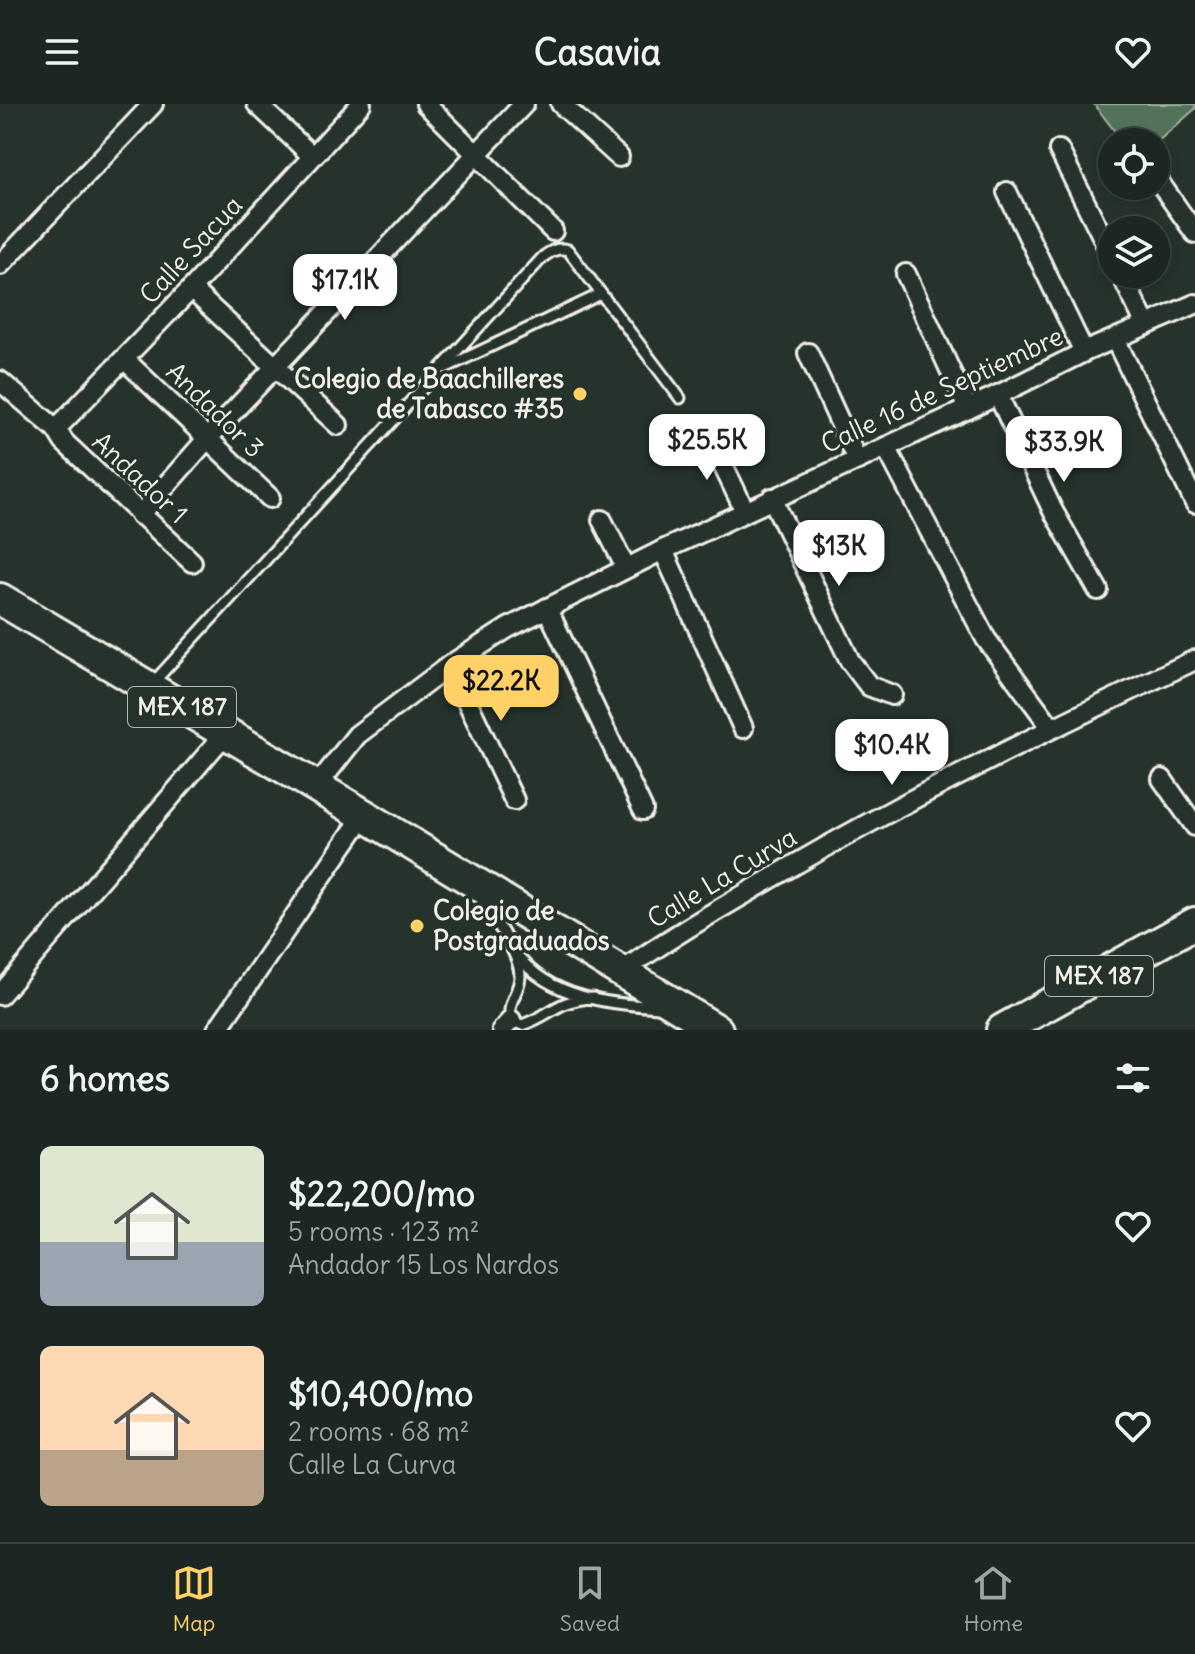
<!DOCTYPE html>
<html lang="en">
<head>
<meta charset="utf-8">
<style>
	body { margin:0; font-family:Delius,sans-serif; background:#252e2a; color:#f1f3f6; height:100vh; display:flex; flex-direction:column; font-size:30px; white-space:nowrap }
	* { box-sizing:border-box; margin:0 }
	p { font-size:26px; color:#a0a5a5 }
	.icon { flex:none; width:44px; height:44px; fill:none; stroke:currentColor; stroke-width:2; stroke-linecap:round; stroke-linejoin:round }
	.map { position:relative; height:926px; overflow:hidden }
	.panel { display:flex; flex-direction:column; background:#1c2622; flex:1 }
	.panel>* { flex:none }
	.controls { position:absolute; left:1098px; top:24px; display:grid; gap:16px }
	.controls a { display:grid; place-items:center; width:72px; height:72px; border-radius:50%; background:#1c2622; box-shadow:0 4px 12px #0003,0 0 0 2px #3a4340; font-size:40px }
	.price { position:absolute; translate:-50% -68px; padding:0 18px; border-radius:16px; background:#fff; color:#222; font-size:26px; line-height:52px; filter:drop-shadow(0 2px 4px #0008) }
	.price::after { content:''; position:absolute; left:50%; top:48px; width:24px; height:18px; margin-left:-12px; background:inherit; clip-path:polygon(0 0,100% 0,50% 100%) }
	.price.on { background:#ffd166; color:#111 }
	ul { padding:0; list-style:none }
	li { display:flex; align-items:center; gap:24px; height:200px; padding:0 40px }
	li span { display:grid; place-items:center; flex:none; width:224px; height:160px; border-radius:12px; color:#555 }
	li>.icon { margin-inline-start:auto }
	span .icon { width:96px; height:96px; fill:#fffc; stroke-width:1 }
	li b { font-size:34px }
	h2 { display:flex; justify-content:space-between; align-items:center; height:96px; padding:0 40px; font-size:34px }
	header { display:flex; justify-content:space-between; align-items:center; height:104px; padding:0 40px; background:#1c2622; font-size:36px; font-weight:700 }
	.tab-bar { display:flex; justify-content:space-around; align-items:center; height:112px; border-top:2px solid #3a4340; background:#1c2622; font-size:22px; color:#a0a5a5 }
	.tab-bar a { display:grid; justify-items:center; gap:4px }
	.tab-bar .on { color:#ffd166 }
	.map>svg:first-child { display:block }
</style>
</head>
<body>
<header><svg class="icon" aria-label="menu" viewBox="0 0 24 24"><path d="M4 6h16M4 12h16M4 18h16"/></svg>Casavia<svg class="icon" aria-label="heart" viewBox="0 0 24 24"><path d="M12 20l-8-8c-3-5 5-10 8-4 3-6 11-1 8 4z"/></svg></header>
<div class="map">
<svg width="1195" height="926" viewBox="0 0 1195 926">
	<rect width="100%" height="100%" fill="#26332d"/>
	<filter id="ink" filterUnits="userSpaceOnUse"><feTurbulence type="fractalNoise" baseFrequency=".0125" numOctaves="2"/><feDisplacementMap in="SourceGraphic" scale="16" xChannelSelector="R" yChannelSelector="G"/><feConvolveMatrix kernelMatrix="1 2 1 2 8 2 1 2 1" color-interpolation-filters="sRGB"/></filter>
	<g filter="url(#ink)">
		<polygon fill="#52725a" stroke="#a3b2a1" stroke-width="2" points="1094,0 1195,0 1195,5 1156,39 1123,38"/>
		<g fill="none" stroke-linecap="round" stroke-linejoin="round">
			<defs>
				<g id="lane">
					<polyline points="445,264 601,190"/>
					<path d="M151,581L543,153C551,147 558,143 568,146L680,294"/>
					<path d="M479,792C491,811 521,851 520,873C519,889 506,899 511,916L522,921C553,911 555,896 593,894"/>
					<path d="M517,851C550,894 608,900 659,903"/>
				</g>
				<g id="street">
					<polyline points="257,0 312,52"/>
					<polyline points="426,0 553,127"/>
					<polyline points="561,0 619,53"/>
					<polyline points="1059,46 1112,152"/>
					<polyline points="1157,75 1195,129"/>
					<polyline points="1007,88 1084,248"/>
					<polyline points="0,161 153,0"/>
					<polyline points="906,170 968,305"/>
					<polyline points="1121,170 1146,221"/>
					<polyline points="191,185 338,321"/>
					<polyline points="1115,235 1195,399"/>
					<polyline points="808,249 857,356"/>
					<polyline points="124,255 270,394"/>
					<polyline points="0,277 56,325 64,338 192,458"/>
					<polyline points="998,291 1053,407 1098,486"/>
					<polyline points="56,325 191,185 361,0"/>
					<polyline points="708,330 745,407"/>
					<polyline points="886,343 986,535 1051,623"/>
					<polyline points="772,394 850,557 869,582 892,591"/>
					<polyline points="140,411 208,334 524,0"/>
					<polyline points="602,416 626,464"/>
					<polyline points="663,446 743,624"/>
					<polyline points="547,504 643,706"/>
					<polyline points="450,561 514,696"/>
					<polyline points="1162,675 1195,722"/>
					<polyline points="316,683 357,631 450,561 508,524 663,446 998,291 1084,248 1195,200"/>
					<path d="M621,868C670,833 721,804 772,774C909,693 1051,624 1195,556"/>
					<polyline points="0,891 225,630"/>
					<polyline points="217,926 364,711"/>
					<polyline points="502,926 511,916"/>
				</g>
				<g id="primary">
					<polyline points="0,495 364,711 717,926"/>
					<polyline points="1002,926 1195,819"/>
				</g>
			</defs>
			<use href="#lane" stroke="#f4f1e8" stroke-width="15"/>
			<use href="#street" stroke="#f4f1e8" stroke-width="24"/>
			<use href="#primary" stroke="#f4f1e8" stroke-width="36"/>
			<use href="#lane" stroke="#26332d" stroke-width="9"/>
			<use href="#street" stroke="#26332d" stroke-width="18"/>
			<use href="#primary" stroke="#26332d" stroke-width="30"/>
		</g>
	</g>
	<g fill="#ffd166" stroke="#26332d" stroke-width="3">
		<circle cx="580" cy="290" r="8"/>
		<circle cx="417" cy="822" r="8"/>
	</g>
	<g text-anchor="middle" stroke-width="7" stroke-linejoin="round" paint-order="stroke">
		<g fill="#26332d" stroke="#b6b8b0" stroke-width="2">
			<rect x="128" y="583" width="108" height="40" rx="6"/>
			<rect x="1045" y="852" width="108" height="40" rx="6"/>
		</g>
		<g font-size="24" font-weight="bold" fill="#f4f1e8">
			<text x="182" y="611">MEX 187</text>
			<text x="1099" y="880">MEX 187</text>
		</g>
		<g font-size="26" fill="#f4f1e8" stroke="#26332d">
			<text transform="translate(191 146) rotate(-47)" y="9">Calle Sacua</text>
			<text transform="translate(942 286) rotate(-25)" y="9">Calle 16 de Septiembre</text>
			<text transform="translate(215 306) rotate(44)" y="9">Andador 3</text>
			<text transform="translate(140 374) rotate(43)" y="9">Andador 1</text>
			<text transform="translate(722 774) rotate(-31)" y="9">Calle La Curva</text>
		</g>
		<g font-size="26" font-weight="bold" fill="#f4f1e8" stroke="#26332d" text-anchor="end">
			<text x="564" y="284">Colegio de Baachilleres<tspan x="564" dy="30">de Tabasco #35</tspan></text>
			<text x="433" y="816" text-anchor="start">Colegio de<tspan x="433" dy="30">Postgraduados</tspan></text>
		</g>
	</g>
</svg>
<div class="controls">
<a><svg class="icon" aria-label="locate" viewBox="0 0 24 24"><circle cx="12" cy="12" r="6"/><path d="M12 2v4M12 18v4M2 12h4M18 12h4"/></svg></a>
<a><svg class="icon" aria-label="layers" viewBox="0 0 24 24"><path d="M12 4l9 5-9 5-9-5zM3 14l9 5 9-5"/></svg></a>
</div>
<b class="price" style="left:345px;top:218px">$17.1K</b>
<b class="price" style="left:707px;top:378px">$25.5K</b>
<b class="price" style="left:1064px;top:380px">$33.9K</b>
<b class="price" style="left:839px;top:484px">$13K</b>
<b class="price on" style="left:501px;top:619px">$22.2K</b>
<b class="price" style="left:892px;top:683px">$10.4K</b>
</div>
<section class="panel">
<h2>6 homes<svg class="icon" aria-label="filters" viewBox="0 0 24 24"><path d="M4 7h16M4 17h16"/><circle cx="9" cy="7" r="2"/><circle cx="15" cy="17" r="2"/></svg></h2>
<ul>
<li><span style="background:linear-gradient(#dfe7d0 60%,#9aa5b1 0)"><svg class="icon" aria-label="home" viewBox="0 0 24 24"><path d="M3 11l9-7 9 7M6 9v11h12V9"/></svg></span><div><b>$22,200/mo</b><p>5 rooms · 123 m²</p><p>Andador 15 Los Nardos</p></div><svg class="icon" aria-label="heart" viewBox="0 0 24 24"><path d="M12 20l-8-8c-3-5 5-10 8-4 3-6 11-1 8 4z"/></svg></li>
<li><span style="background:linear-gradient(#ffd9b3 65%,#b9a48a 0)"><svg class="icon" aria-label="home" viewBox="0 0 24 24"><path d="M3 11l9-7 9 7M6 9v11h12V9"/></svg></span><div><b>$10,400/mo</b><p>2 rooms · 68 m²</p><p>Calle La Curva</p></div><svg class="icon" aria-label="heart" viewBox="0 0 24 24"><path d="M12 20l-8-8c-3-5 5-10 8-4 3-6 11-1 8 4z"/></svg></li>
</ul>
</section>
<nav class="tab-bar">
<a class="on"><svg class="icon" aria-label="map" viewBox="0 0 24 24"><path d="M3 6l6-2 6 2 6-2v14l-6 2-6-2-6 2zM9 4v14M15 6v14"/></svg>Map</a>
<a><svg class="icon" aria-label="saved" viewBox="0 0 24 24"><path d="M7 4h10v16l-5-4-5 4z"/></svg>Saved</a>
<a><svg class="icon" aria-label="home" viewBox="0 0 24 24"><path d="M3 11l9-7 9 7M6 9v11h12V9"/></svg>Home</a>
</nav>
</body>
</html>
